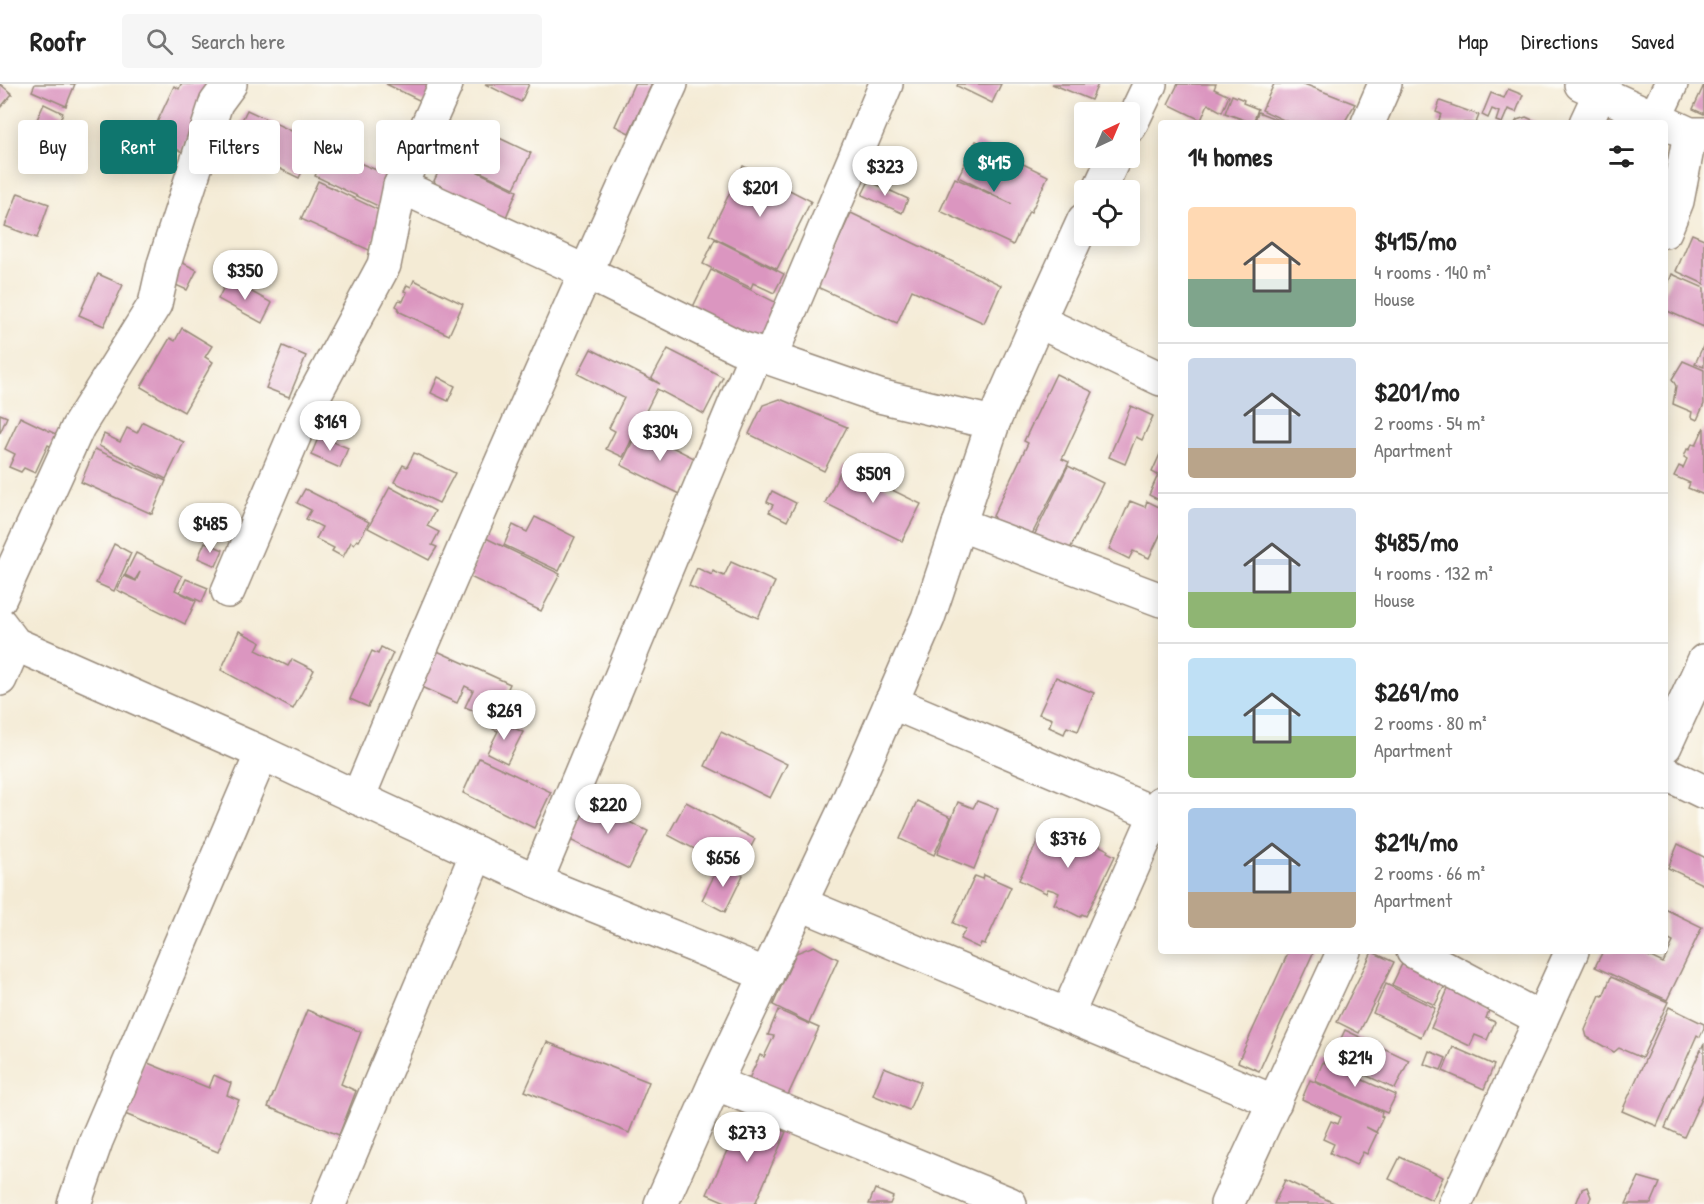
<!DOCTYPE html>
<html lang="en">
<head>
<meta charset="utf-8">
<style>
	body { margin:0; font-family:"Patrick Hand",sans-serif; background:#f6f6f6; color:#222; height:100vh; display:flex; flex-direction:column; font-size:22px; white-space:nowrap }
	* { box-sizing:border-box; margin:0 }
	p { font-size:20px; color:#767676 }
	.icon { flex:none; width:33px; height:33px; fill:none; stroke:currentColor; stroke-width:2; stroke-linecap:round; stroke-linejoin:round }
	.map { position:relative; flex:1; overflow:hidden }
	.drawer { position:absolute; left:1158px; top:36px; width:510px; height:834px; display:flex; flex-direction:column; background:#fff; border-radius:6px; box-shadow:0 3px 15px #0003 }
	.drawer>* { flex:none }
	.guide { position:absolute; left:18px; top:36px; width:570px; height:54px; display:flex; gap:12px }
	.needle { width:39px; rotate:44deg }
	.buttons { position:absolute; left:1074px; top:18px; display:grid; gap:12px }
	.buttons a { display:grid; place-items:center; width:66px; height:66px; border-radius:6px; background:#fff; box-shadow:0 3px 15px #0003; font-size:30px }
	.price { position:absolute; translate:-50% -51px; padding:0 14px; border-radius:21px; background:#fff; color:#222; font-size:20px; line-height:39px; filter:drop-shadow(0 2px 3px #0008) }
	.price::after { content:''; position:absolute; left:50%; top:36px; width:18px; height:14px; margin-left:-9px; background:inherit; clip-path:polygon(0 0,100% 0,50% 100%) }
	.price.on { background:#0f766e; color:#fff }
	ul { padding:0; list-style:none }
	li { display:flex; align-items:center; gap:18px; height:150px; padding:0 30px }
	li+li { border-top:2px solid #e0e0e0 }
	li span { display:grid; place-items:center; flex:none; width:168px; height:120px; border-radius:6px; color:#555 }
	li>.icon { margin-inline-start:auto }
	span .icon { width:72px; height:72px; fill:#fffc; stroke-width:1 }
	li b { font-size:26px }
	h2 { display:flex; justify-content:space-between; align-items:center; height:72px; padding:0 30px; font-size:26px }
	.pill { padding:0 21px; border-radius:6px; background:#fff; box-shadow:0 3px 15px #0003; font-size:21px; line-height:54px }
	.pill.on { background:#0f766e; color:#fff }
	header { display:flex; align-items:center; gap:36px; box-sizing:border-box; height:84px; padding:0 30px; background:#fff; border-bottom:2px solid #e0e0e0 }
	header strong { font-size:28px }
	nav { display:flex; gap:33px; margin-inline-start:auto; font-size:21px }
	.search { width:420px; height:54px; background:#f6f6f6; display:flex; align-items:center; gap:15px; box-sizing:border-box; padding:0 21px; border-radius:6px; color:#767676; font-size:22px }
	.map>svg:first-child { display:block }
</style>
</head>
<body>
<header>
<strong>Roofr</strong>
<div class="search"><svg class="icon" aria-label="search" viewBox="0 0 24 24"><circle cx="10" cy="10" r="6"/><path d="M15 15l6 6"/></svg>Search here</div>
<nav><a>Map</a><a>Directions</a><a>Saved</a></nav>
</header>
<div class="map">
<svg width="1704" height="1120" viewBox="0 0 1704 1120">
	<rect width="100%" height="100%" fill="#fdfcf7"/>
	<filter id="ink" filterUnits="userSpaceOnUse"><feTurbulence type="fractalNoise" baseFrequency=".0167" numOctaves="2"/><feDisplacementMap in="SourceGraphic" scale="12" xChannelSelector="R" yChannelSelector="G"/><feConvolveMatrix kernelMatrix="1 2 1 2 8 2 1 2 1" color-interpolation-filters="sRGB"/></filter>
	<filter id="wash" filterUnits="userSpaceOnUse"><feTurbulence type="fractalNoise" baseFrequency=".008" numOctaves="4" result="noise"/><feDisplacementMap in="SourceGraphic" scale="24" xChannelSelector="R" yChannelSelector="G"/><feGaussianBlur stdDeviation="1.35" result="paint"/><feColorMatrix in="noise" values="0 0 0 0 0 0 0 0 0 0 0 0 0 0 0 0 0 1.4 0 .05"/><feComposite in="paint" operator="in"/></filter>
	<g filter="url(#wash)">
		<rect width="100%" height="100%" fill="#f4ebd5"/>
		<g id="blocks">
			<g fill="#db96c0">
				<polygon points="0,0 12,10 0,24"/>
				<polygon points="35,0 75,0 66,22 32,7"/>
				<polygon points="181,0 214,0 182,68 173,63 169,71 147,60 174,2 179,5"/>
				<polygon points="386,0 434,0 425,19"/>
				<polygon points="485,0 529,0 521,18"/>
				<polygon points="634,0 652,0 629,49 615,42"/>
				<polygon points="958,0 1001,0 992,19 957,2"/>
				<polygon points="1052,0 1098,0 1091,16"/>
				<polygon points="1178,0 1216,0 1214,5 1229,12 1222,28 1208,20 1201,36 1168,20"/>
				<polygon points="1274,0 1304,0 1355,20 1344,39 1290,39 1262,26"/>
				<polygon points="1704,1 1704,30 1693,25"/>
				<polygon points="1508,5 1523,11 1516,28 1508,25 1502,39 1496,37 1499,28 1492,25 1488,34 1482,31 1491,9 1504,14"/>
				<polygon points="1232,11 1244,16 1243,19 1258,25 1253,39 1225,29"/>
				<polygon points="1440,17 1479,31 1476,39 1438,39 1441,30 1436,28"/>
				<polygon points="44,20 63,29 54,49 35,40"/>
				<polygon points="247,26 334,67 329,77 319,72 314,83 306,79 299,94 230,61"/>
				<polygon points="1258,28 1286,39 1254,39"/>
				<polygon points="1526,33 1539,39 1515,39 1517,36"/>
				<polygon points="480,45 531,69 514,104 470,83 479,64 472,62"/>
				<polygon points="976,57 1048,92 1031,128 1029,127 1013,161 940,127 955,94 1012,120 958,93"/>
				<polygon points="336,69 393,93 380,123 315,92 319,83 329,87"/>
				<polygon points="446,72 517,107 501,145 438,103 434,97"/>
				<polygon points="743,82 811,117 777,185 709,151"/>
				<polygon points="318,97 387,130 369,166 301,135"/>
				<polygon points="869,97 908,115 902,129 862,111"/>
				<polygon points="18,109 49,120 37,154 5,142"/>
				<polygon points="851,129 1001,201 984,239 912,206 897,239 817,203"/>
				<polygon points="1692,150 1704,155 1704,200 1676,187"/>
				<polygon points="715,155 784,190 774,209 753,199 751,204 703,180"/>
				<polygon points="179,177 197,186 187,206 169,198"/>
				<polygon points="711,186 787,224 764,269 689,231"/>
				<polygon points="98,190 123,201 104,242 79,231"/>
				<polygon points="1672,190 1704,204 1704,243 1665,226 1665,208"/>
				<polygon points="228,195 272,219 262,239 218,215"/>
				<polygon points="414,196 463,220 449,251 398,227 399,224 396,222 399,216 403,217 407,208 404,207 407,201 411,203"/>
				<polygon points="182,244 212,262 205,273 213,278 184,328 141,303 170,254 175,257"/>
				<polygon points="1704,260 1704,283 1695,280"/>
				<polygon points="283,262 306,272 289,313 266,304"/>
				<polygon points="591,265 660,300 652,294 668,265 723,293 704,330 657,305 623,373 606,365 615,347 609,344 624,314 578,290"/>
				<polygon points="1683,277 1704,286 1704,320 1697,336 1691,333 1692,328 1673,320 1676,302 1672,295"/>
				<polygon points="1056,290 1093,308 1062,375 1069,378 1028,458 999,444 993,432 1028,359 1024,357"/>
				<polygon points="438,293 455,302 448,317 431,309"/>
				<polygon points="780,315 847,343 824,387 749,350 763,321"/>
				<polygon points="1131,322 1153,332 1142,356 1136,353 1125,380 1109,373"/>
				<polygon points="0,330 7,333 0,349"/>
				<polygon points="20,333 58,351 52,363 48,361 35,389 24,384 21,388 9,383 15,370 5,365"/>
				<polygon points="143,338 184,358 166,395 99,362 104,350 120,358 127,344 137,349"/>
				<polygon points="1704,343 1704,411 1688,404 1690,399 1674,392 1679,382 1683,384 1687,375 1684,373 1687,365 1689,366 1692,360 1696,361"/>
				<polygon points="638,346 698,376 681,411 621,381"/>
				<polygon points="319,352 348,364 340,384 311,371"/>
				<polygon points="95,365 166,397 152,430 81,398"/>
				<polygon points="1161,368 1161,417 1149,411 1158,391 1152,388"/>
				<polygon points="414,369 455,389 439,419 394,398 403,381 407,383"/>
				<polygon points="843,382 865,393 863,397 878,404 880,400 921,420 902,457 825,419"/>
				<polygon points="1068,382 1103,399 1065,475 1031,458"/>
				<polygon points="390,403 435,427 427,442 439,448 432,461 437,463 429,476 368,444"/>
				<polygon points="305,405 369,438 359,457 357,456 354,460 351,458 343,473 332,467 334,464 316,455 322,443 306,435 311,426 297,419"/>
				<polygon points="772,407 796,419 787,437 769,428 773,421 767,418"/>
				<polygon points="1130,417 1145,423 1147,417 1161,424 1161,449 1149,474 1133,467 1129,475 1109,465"/>
				<polygon points="535,433 575,453 559,487 504,461 513,441 527,448"/>
				<polygon points="486,454 560,490 541,527 468,492"/>
				<polygon points="205,458 223,466 216,482 198,474"/>
				<polygon points="114,460 131,469 114,507 96,499"/>
				<polygon points="136,469 182,492 175,506 196,517 185,540 117,506 124,492 136,497 140,488 135,496 125,491"/>
				<polygon points="731,478 775,498 758,534 689,502 697,484 712,491 713,487 724,492"/>
				<polygon points="186,495 208,504 202,518 180,508"/>
				<polygon points="239,547 260,558 256,566 288,582 292,575 314,586 293,625 221,586"/>
				<polygon points="381,563 393,569 368,623 350,615 372,567 378,570"/>
				<polygon points="435,566 510,600 502,618 490,613 482,630 465,623 473,606 465,602 457,619 419,602"/>
				<polygon points="1056,593 1094,609 1078,647 1067,643 1064,650 1049,643 1052,635 1039,630"/>
				<polygon points="492,617 501,621 494,635 485,631"/>
				<polygon points="497,636 523,648 507,679 487,669 498,647 493,645"/>
				<polygon points="721,648 787,680 770,714 705,682"/>
				<polygon points="479,674 551,708 534,744 463,709"/>
				<polygon points="917,717 951,733 934,771 900,755"/>
				<polygon points="977,717 998,725 974,785 937,770 958,718 973,724"/>
				<polygon points="686,718 755,755 738,788 668,751"/>
				<polygon points="585,719 593,723 594,721 648,747 629,785 568,755"/>
				<polygon points="1051,737 1071,747 1067,756 1072,759 1076,750 1108,766 1107,768 1115,772 1086,832 1082,830 1080,833 1054,820 1059,809 1055,807 1048,805 1046,809 1019,796 1044,744 1047,745"/>
				<polygon points="1678,760 1704,773 1704,801 1668,784"/>
				<polygon points="720,780 743,791 725,828 702,816"/>
				<polygon points="984,791 1011,803 985,860 981,859 979,864 960,855 966,845 953,839 975,792 983,795"/>
				<polygon points="1665,825 1702,843 1667,916 1595,883 1603,867 1638,867 1663,879 1673,858 1665,854"/>
				<polygon points="814,862 838,875 809,939 773,921 796,869"/>
				<polygon points="1289,867 1314,867 1259,987 1238,978"/>
				<polygon points="1372,868 1394,878 1359,949 1337,938"/>
				<polygon points="1402,880 1445,901 1435,921 1392,901"/>
				<polygon points="1611,893 1668,918 1642,974 1619,964 1614,968 1587,953 1585,946 1600,911 1603,912"/>
				<polygon points="1386,900 1435,924 1421,953 1373,929"/>
				<polygon points="1449,903 1491,922 1486,934 1495,938 1487,956 1475,951 1470,962 1431,944"/>
				<polygon points="1669,923 1704,940 1704,944 1700,953 1697,951 1657,1042 1622,1027"/>
				<polygon points="307,926 361,948 341,1000 356,1007 339,1051 268,1023"/>
				<polygon points="778,926 819,944 782,1024 747,999 760,971 764,973 774,952 768,951"/>
				<polygon points="1345,946 1409,976 1395,1005 1346,982 1352,968 1338,961"/>
				<polygon points="547,958 649,998 629,1049 525,1007"/>
				<polygon points="1704,959 1704,1009 1684,1053 1665,1044"/>
				<polygon points="1453,963 1494,981 1484,1005 1443,987"/>
				<polygon points="1429,967 1446,974 1441,986 1424,980"/>
				<polygon points="143,977 209,1004 214,991 231,999 227,1011 239,1016 218,1068 120,1028"/>
				<polygon points="1323,978 1396,1011 1387,1029 1315,997"/>
				<polygon points="884,983 921,998 909,1026 873,1011"/>
				<polygon points="1310,996 1382,1028 1381,1032 1383,1033 1376,1048 1366,1043 1377,1049 1367,1070 1363,1068 1356,1081 1330,1069 1334,1060 1323,1055 1331,1037 1338,1040 1341,1033 1302,1015"/>
				<polygon points="757,1035 786,1048 755,1120 730,1120 707,1110 737,1045"/>
				<polygon points="1400,1073 1443,1093 1432,1116 1389,1095"/>
				<polygon points="1639,1093 1660,1099 1651,1120 1626,1120"/>
				<polygon points="1285,1096 1336,1120 1274,1120"/>
				<polygon points="1587,1103 1591,1113 1588,1120 1576,1120 1582,1105"/>
				<polygon points="875,1105 893,1113 890,1120 869,1120"/>
			</g>
		</g>
	</g>
	<g filter="url(#ink)">
		<use href="#blocks" fill-opacity="0" stroke="#988a7a" stroke-width="1.5"/>
		<g fill="none" stroke-linecap="round" stroke-linejoin="round">
			<defs>
				<g id="minor">
					<polyline points="446,0 400,102 586,188 738,263 879,312 993,339"/>
					<polyline points="1581,0 1690,50 1704,50"/>
					<polyline points="1655,34 1671,0"/>
					<polyline points="1368,39 1385,0"/>
					<polyline points="1586,39 1600,9"/>
					<polyline points="1130,42 1150,0"/>
					<polyline points="1099,106 1114,74"/>
					<polyline points="1665,147 1677,117 1690,50"/>
					<polyline points="1038,237 1084,136"/>
					<polyline points="770,274 886,0"/>
					<polyline points="959,440 1161,516"/>
					<polyline points="228,507 301,336 384,181 400,102"/>
					<polyline points="0,514 78,343 155,220 164,180 216,19 230,0"/>
					<polyline points="0,540 15,560 262,669"/>
					<polyline points="0,595 15,560"/>
					<polyline points="891,618 1156,730"/>
					<polyline points="1665,662 1704,577"/>
					<polyline points="1665,689 1704,708"/>
					<polyline points="358,714 554,805 767,891"/>
					<polyline points="536,797 756,269"/>
					<polyline points="801,820 1275,1018"/>
					<polyline points="1413,867 1541,935 1572,867"/>
					<polyline points="1067,931 1161,719"/>
					<polyline points="715,999 1010,1120"/>
					<path d="M74,1120L96,1057L262,669L358,714C457,474 563,237 671,0"/>
					<polyline points="329,1120 477,769"/>
					<polyline points="661,1120 715,999 844,727 928,534 993,339 1038,237 1161,295"/>
					<polyline points="1227,1120 1344,867"/>
					<polyline points="1455,1120 1541,935"/>
				</g>
			</defs>
			<use href="#minor" stroke="#988a7a" stroke-width="36"/>
			<use href="#minor" stroke="#fff" stroke-width="33"/>
		</g>
	</g>
</svg>
<div class="buttons">
<a><svg class="needle" viewBox="-14 -14 28 28"><path d="M0-13l5 13h-10z" fill="#e53935"/><path d="M0 13l5-13h-10z" fill="#767676"/></svg></a>
<a><svg class="icon" aria-label="locate" viewBox="0 0 24 24"><circle cx="12" cy="12" r="6"/><path d="M12 2v4M12 18v4M2 12h4M18 12h4"/></svg></a>
</div>
<b class="price on" style="left:994px;top:109px">$415</b>
<b class="price" style="left:885px;top:113px">$323</b>
<b class="price" style="left:760px;top:134px">$201</b>
<b class="price" style="left:245px;top:217px">$350</b>
<b class="price" style="left:330px;top:368px">$169</b>
<b class="price" style="left:660px;top:378px">$304</b>
<b class="price" style="left:873px;top:420px">$509</b>
<b class="price" style="left:210px;top:470px">$485</b>
<b class="price" style="left:504px;top:657px">$269</b>
<b class="price" style="left:608px;top:751px">$220</b>
<b class="price" style="left:1068px;top:785px">$376</b>
<b class="price" style="left:723px;top:804px">$656</b>
<b class="price" style="left:1355px;top:1004px">$214</b>
<b class="price" style="left:747px;top:1079px">$273</b>
<div class="guide">
<a class="pill">Buy</a>
<a class="pill on">Rent</a>
<a class="pill">Filters</a>
<a class="pill">New</a>
<a class="pill">Apartment</a>
</div>
<section class="drawer">
<h2>14 homes<svg class="icon" aria-label="filters" viewBox="0 0 24 24"><path d="M4 7h16M4 17h16"/><circle cx="9" cy="7" r="2"/><circle cx="15" cy="17" r="2"/></svg></h2>
<ul>
<li><span style="background:linear-gradient(#ffd9b3 60%,#7fa58c 0)"><svg class="icon" aria-label="home" viewBox="0 0 24 24"><path d="M3 11l9-7 9 7M6 9v11h12V9"/></svg></span><div><b>$415/mo</b><p>4 rooms · 140 m²</p><p>House</p></div></li>
<li><span style="background:linear-gradient(#c9d6e8 75%,#b9a48a 0)"><svg class="icon" aria-label="home" viewBox="0 0 24 24"><path d="M3 11l9-7 9 7M6 9v11h12V9"/></svg></span><div><b>$201/mo</b><p>2 rooms · 54 m²</p><p>Apartment</p></div></li>
<li><span style="background:linear-gradient(#c9d6e8 70%,#8fb573 0)"><svg class="icon" aria-label="home" viewBox="0 0 24 24"><path d="M3 11l9-7 9 7M6 9v11h12V9"/></svg></span><div><b>$485/mo</b><p>4 rooms · 132 m²</p><p>House</p></div></li>
<li><span style="background:linear-gradient(#bfe0f5 65%,#8fb573 0)"><svg class="icon" aria-label="home" viewBox="0 0 24 24"><path d="M3 11l9-7 9 7M6 9v11h12V9"/></svg></span><div><b>$269/mo</b><p>2 rooms · 80 m²</p><p>Apartment</p></div></li>
<li><span style="background:linear-gradient(#a9c7e8 70%,#b9a48a 0)"><svg class="icon" aria-label="home" viewBox="0 0 24 24"><path d="M3 11l9-7 9 7M6 9v11h12V9"/></svg></span><div><b>$214/mo</b><p>2 rooms · 66 m²</p><p>Apartment</p></div></li>
</ul>
</section>
</div>
</body>
</html>
